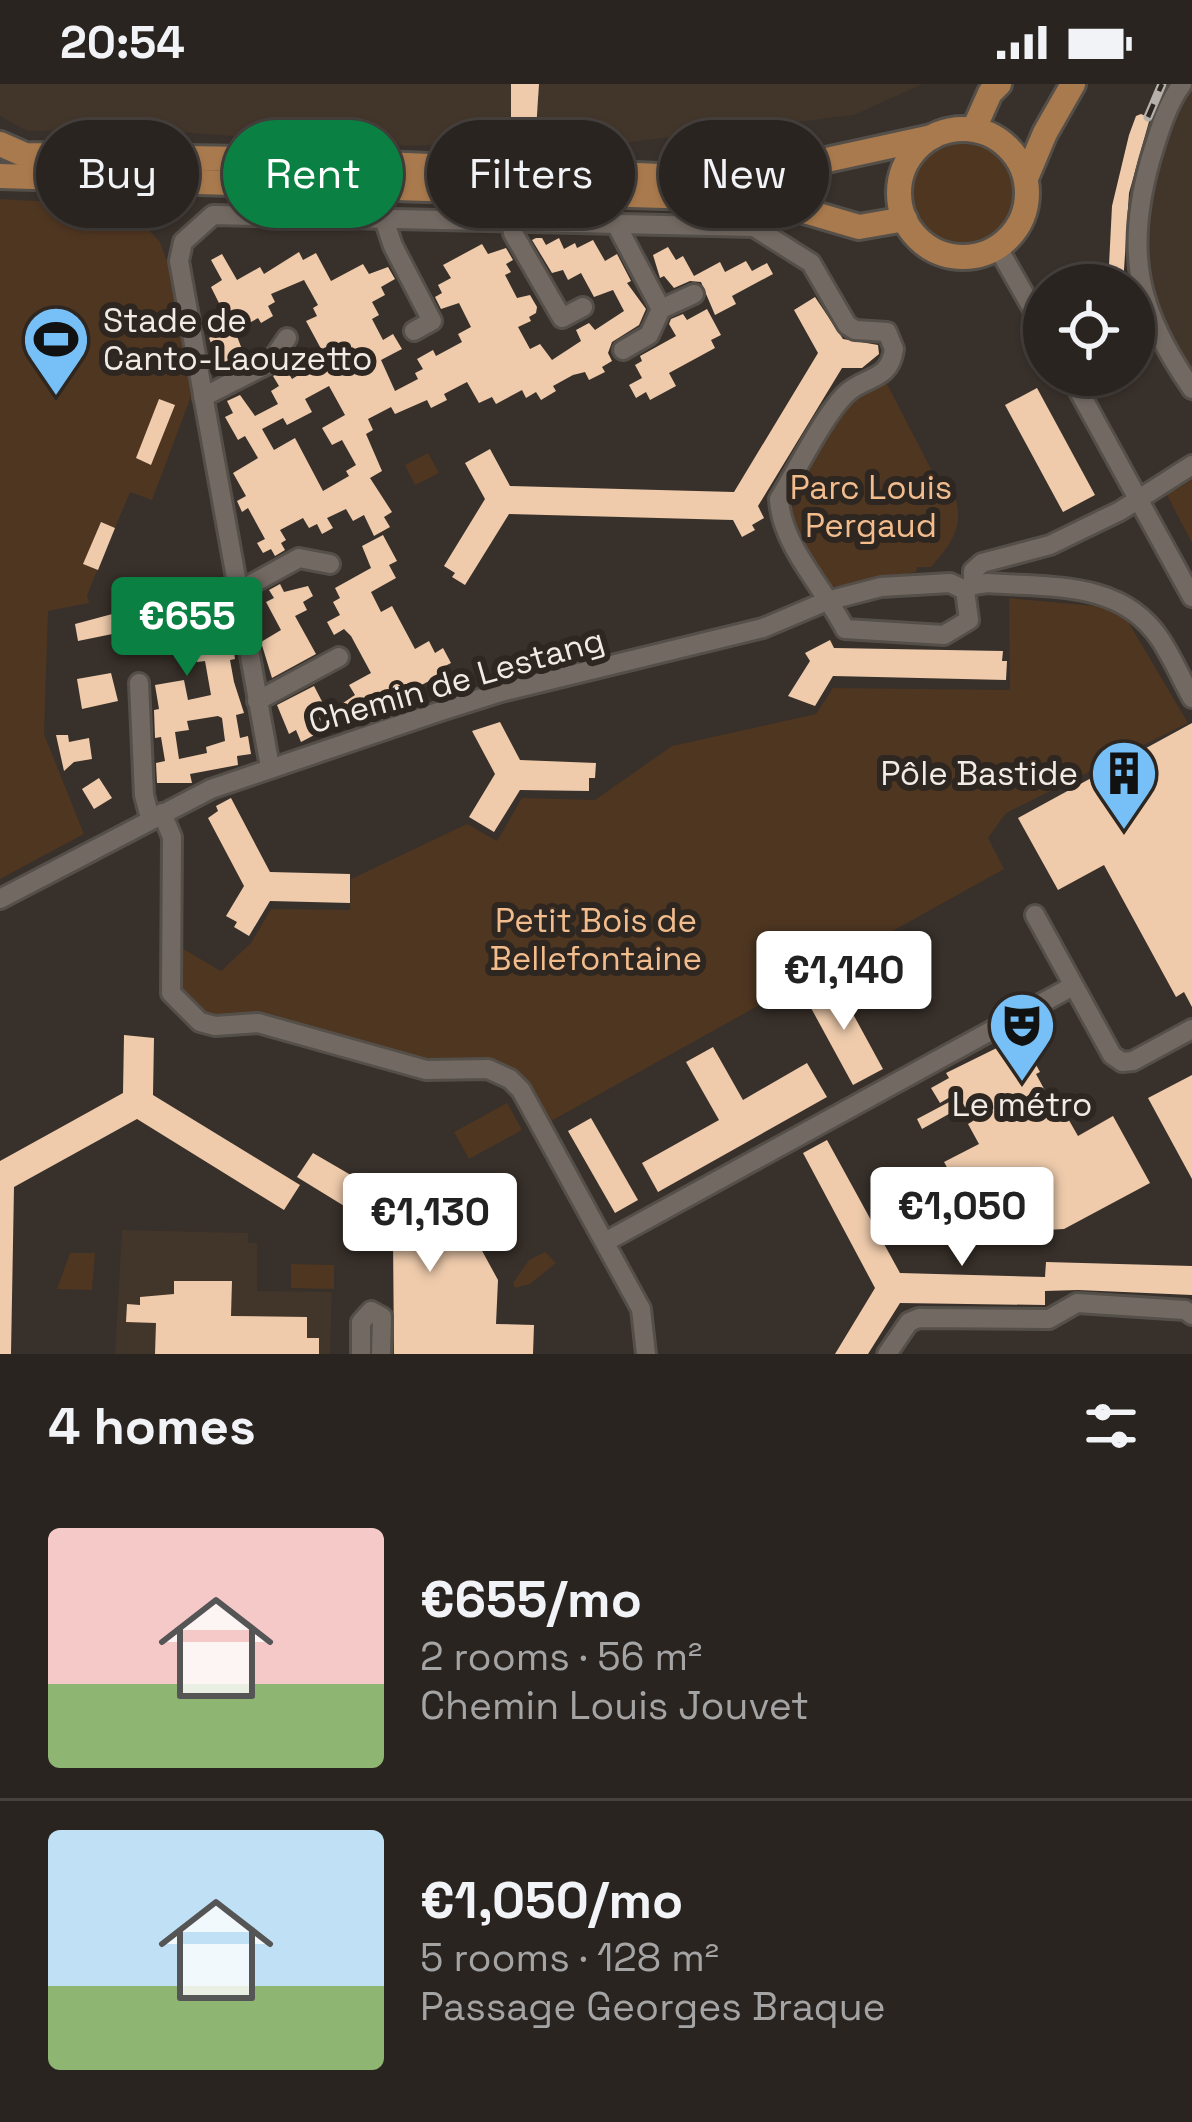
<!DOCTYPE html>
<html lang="en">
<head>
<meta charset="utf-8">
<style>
	body { margin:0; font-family:"Space Grotesk",sans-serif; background:#36302d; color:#f1f3f6; height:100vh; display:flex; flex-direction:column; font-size:45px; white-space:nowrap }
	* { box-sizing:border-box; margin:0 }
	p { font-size:39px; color:#a5a4a5 }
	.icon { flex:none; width:66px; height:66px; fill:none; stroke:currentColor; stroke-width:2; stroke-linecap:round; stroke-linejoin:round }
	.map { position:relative; height:1270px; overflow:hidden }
	.panel { display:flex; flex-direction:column; background:#2a2420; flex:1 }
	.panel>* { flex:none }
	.guide { position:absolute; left:36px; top:36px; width:1122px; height:108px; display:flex; gap:24px }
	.fabs { position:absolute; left:1023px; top:180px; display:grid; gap:24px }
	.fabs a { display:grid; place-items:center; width:132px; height:132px; border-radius:50%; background:#2a2420; box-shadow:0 3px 9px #0004,0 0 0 3px #46413e; font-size:60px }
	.price { position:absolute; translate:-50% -102px; padding:0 27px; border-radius:12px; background:#fff; color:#222; font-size:39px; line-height:78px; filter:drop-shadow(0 3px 6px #0008) }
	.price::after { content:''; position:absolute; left:50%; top:72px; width:36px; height:27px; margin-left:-18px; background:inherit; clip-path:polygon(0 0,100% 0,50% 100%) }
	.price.current { background:#0b8043; color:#fff }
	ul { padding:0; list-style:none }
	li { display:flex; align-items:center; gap:36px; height:300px; padding:0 48px }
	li+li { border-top:3px solid #46413e }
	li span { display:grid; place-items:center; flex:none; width:336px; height:240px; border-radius:12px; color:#555 }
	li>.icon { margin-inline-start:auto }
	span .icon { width:144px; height:144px; fill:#fffc; stroke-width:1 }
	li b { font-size:51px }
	h2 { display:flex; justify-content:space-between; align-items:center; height:144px; padding:0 48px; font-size:51px }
	.pill { padding:0 42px; border-radius:54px; background:#2a2420; box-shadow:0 3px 9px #0004,0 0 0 3px #46413e; font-size:42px; line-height:108px }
	.pill.current { background:#0b8043; color:#fff }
	.status { display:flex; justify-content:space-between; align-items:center; height:84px; padding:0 60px; background:#2a2420; direction:ltr }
	.status svg { height:33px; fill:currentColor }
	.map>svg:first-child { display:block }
</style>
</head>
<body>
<div class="status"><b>20:54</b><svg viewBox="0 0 49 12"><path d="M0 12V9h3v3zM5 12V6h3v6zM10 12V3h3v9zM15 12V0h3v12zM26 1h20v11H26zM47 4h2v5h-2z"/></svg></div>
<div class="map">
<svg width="1192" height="1270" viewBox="0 0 1192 1270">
	<rect width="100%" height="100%" fill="#38302a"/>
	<g fill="#42352a">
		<polygon points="0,0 923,0 854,31 615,60 365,62 137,45 27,47 0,32"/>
		<polygon points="1169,0 1192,0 1192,320 1168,286 1134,176"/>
		<polygon points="122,1146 248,1149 248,1159 257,1159 257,1207 332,1208 330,1270 115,1270"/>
	</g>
	<g fill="#4e3621">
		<circle cx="963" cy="109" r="53"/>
		<polygon points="0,115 108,121 134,131 160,158 169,183 193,307 152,416 130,408 87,511 89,519 48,527 44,650 84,750 0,795"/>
		<path d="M886,298L947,416H956C964,444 949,463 931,483H917L916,488L831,503L824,498L786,424L795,422L792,415L811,384L805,379L848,313Z"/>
		<polygon points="428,369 439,389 415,401 405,381"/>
		<polygon points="1192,396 1192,459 1167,411"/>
		<polygon points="1009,514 1106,523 1124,531 1188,639 1006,729 988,754 1004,785 544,1041 508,991 434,984 202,933 174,907 175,860 221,887 251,859 271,825 350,826 351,795 467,740 497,757 522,714 595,716 672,662 816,630 833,604 1010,606"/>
		<polygon points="507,1019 522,1046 469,1075 454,1048"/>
		<polygon points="545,1168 556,1179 530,1200 515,1204 513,1199 529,1176"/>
		<polygon points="70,1169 95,1169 92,1206 57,1205"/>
		<polygon points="291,1180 334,1181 334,1205 291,1204"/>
	</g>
	<g fill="#efcbac" fill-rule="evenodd">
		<polygon points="511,0 539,0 536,46 511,43"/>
		<polygon points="1141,30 1150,34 1129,109 1123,201 1108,201 1112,122 1129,51 1136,32"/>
		<path d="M536,154H542L546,161L559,154L564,165L575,159L577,164L593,156L605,177L617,170L631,197L627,199L646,225L639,241L612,258L608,269L612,277L602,283L605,288L589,296L585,288L573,291L553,302L556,307L541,316L536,308L526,314L522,306L496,320L492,313L479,319L467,298L444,310L447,316L431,324L427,316L395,330L391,323L368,335L373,346L366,350L382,387L370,394L392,428L384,433L390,443L374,452L364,431L353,437L346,425L327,434L333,444L322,450L317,440L309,444L303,434L280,446L286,456L281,459L285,466L275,472L271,465L263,469L257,459L265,455L248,424L242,428L237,417L246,412L233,389L258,374L245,352L238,356L225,333L233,329L227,317L240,311L255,332L278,320L271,307L279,302L273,292L286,285L292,295L326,274L306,237L317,232L313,224L318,221L304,196L271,210L275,218L268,222L273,232L261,239L258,234L235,247L243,268L220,281L209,254L217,250L209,237L224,229L211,203L222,196L211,176L222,170L237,196L260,183L264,190L299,168L303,176L316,169L331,197L363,180L369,190L388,183L395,195L381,203L385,211L372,218L379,231L372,235L383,256L393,250L402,265L381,276L395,307L418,295L415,289L423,285L417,275L433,266L436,272L462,258L458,250L471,243L459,219L441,225L435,213L442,209L438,201L451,194L443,181L482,160L488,170L506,164L513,176L506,180L511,188L505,191L517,214L530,211L537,223L536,229L529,233L531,237L518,243L530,265L540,260L552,276L581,257L576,246L589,239L595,246L624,227L613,206L594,213L581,189L568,196L563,186L552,189L532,156ZM329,302L345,331L322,344L332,361L342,356L356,381L346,387L349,392L323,407L295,354L274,366L262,345L283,334L287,341L312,328L305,315Z"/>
		<polygon points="668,163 676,176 683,172 694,192 720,178 725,188 746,177 752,187 767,179 773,190 732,212 736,220 715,231 701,198 690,197 674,204 664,192 660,194 653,171"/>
		<polygon points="815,213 843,255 878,261 879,270 862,284 842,284 758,422 764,434 752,441 755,446 742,453 733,436 509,430 465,501 452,493 455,489 444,482 485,415 465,379 490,365 510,402 734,408 818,269 794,226"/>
		<polygon points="707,225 721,251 711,256 715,264 669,289 676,302 650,316 646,308 636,314 629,301 642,294 635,281 642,277 640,272 676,252 669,240 671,235 683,230 687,236"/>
		<polygon points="1037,304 1095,411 1063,428 1005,321"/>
		<polygon points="159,315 175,321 151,381 136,374"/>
		<polygon points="101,438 115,444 98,486 83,480"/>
		<polygon points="383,451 397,477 389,481 396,494 371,508 381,528 392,522 415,565 429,557 435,569 443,564 451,579 443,583 450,596 436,604 431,596 412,606 414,609 409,612 413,619 404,625 399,617 361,638 356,629 324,651 322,647 301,658 296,646 289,650 277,621 314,602 328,629 355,611 349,601 371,589 351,552 344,545 334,551 327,538 340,531 333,518 340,514 335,504 371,484 362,462"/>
		<path d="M219,494L224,544L230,543L235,575L230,576L234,598L244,629L236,631L240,654L248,652L251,670L237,672L238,681L190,690L192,699H157L156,679L165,677L161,653L155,654L154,626L159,625L155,601L184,596L188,616L211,611L205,577L197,578L196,570L184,572L180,550L196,547L193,526L171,530L175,550L134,557L132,546L78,557L75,540L131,525L129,516L136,506L166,501L168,510L191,506L189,497ZM218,632L222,634L225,657L206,663L207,669L179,675L175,648L189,646L187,637Z"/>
		<polygon points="280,500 284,508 308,502 313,512 303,518 307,526 295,532 316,570 272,594 261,558 281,546 266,518 274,514 269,506"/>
		<polygon points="830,556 834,564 1003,567 1002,577 1007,577 1006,596 833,592 815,622 788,612 810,577 805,569"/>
		<polygon points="111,589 118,617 82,625 77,595"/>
		<polygon points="500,638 520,676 596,679 595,694 589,694 589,707 520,706 494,748 469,733 495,690 472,647"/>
		<polygon points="1192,639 1192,923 1184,908 1176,913 1104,781 1058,806 1018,734"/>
		<polygon points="56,651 68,651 69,658 89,654 92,675 74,678 64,687"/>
		<polygon points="99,694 112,714 94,725 82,705"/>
		<polygon points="231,714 270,788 350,790 350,819 270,817 249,852 234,843 237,838 226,832 244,802 208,734 218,727 216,722"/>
		<polygon points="835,897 883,985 853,1001 805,913"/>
		<polygon points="124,951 154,954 153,1011 300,1101 284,1126 137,1035 14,1103 11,1270 0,1270 0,1077 123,1009"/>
		<polygon points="1017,954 1022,955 1040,988 1036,990 1056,1027 1066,1031 1078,1052 1113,1032 1150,1099 1064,1145 1046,1146 1009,1156 1006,1150 989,1159 944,1078 979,1060 968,1040 973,1037 957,1009 940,1019 931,1004 949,994 946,989"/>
		<polygon points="713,963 743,1016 807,979 827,1013 658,1108 642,1079 719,1036 686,978"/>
		<polygon points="1192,991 1192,1095 1148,1014"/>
		<polygon points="951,1017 956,1026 922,1045 917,1035"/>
		<polygon points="591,1034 638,1116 615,1129 568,1047"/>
		<polygon points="827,1056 900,1189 1045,1193 1046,1178 1192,1182 1192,1211 1078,1206 1045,1207 1045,1221 900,1219 868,1270 835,1270 875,1204 803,1069"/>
		<polygon points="313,1069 411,1126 424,1150 462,1130 498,1196 496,1240 534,1241 533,1270 394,1270 393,1152 297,1093"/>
		<polygon points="174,1197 232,1197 231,1232 307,1233 307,1254 319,1254 319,1270 155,1270 156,1239 126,1238 127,1220 140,1221 140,1213 174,1210"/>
	</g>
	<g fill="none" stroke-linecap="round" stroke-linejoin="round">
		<defs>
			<g id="minor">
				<path d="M1182,0C1166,22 1158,51 1150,77C1124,171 1138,226 1192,305"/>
				<polyline points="383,132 393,162 432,237 414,247"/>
				<polyline points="511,137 513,149 562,234 583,223"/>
				<polyline points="616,140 661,225"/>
				<polyline points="998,164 1044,245"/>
				<polyline points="623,266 649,251 661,225 694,210"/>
				<polyline points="1070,291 1192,513"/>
				<polyline points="203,313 270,279 287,254"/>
				<path d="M973,501L988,499C1050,504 1121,496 1160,555C1172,573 1181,594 1192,614"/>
				<polyline points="237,508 299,474 330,480"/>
				<polyline points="139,599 144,711 150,734"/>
				<polyline points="257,617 339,573"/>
				<path d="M270,683L179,177L183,158L213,131L754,143L811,179L847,241L855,246L887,248L894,265C890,296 867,292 848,308C826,327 796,388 779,415C781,461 825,505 845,545L944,551L969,536L965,506"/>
				<polyline points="162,729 172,753 171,909 200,938 215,942 258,939 426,986 488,985 510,995 521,1006 641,1225 646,1270"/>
				<polyline points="0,815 211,705 441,627 501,608 763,544 827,517 881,503 950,499 965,506 973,501 973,487 982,479 1050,461 1120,427 1192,381"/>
				<polyline points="1035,831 1112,971 1122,978 1133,977 1192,945"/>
				<polyline points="605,1158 1073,902"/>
				<polyline points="361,1270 361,1238 371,1227 382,1233 381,1270"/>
				<polyline points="887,1270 909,1238 919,1234 1049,1235 1077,1219 1185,1226 1192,1231"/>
			</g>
			<g id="major">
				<circle cx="963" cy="109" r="64"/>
				<polyline points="974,45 990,9 999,0"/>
				<polyline points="0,60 25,71 291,76 683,93 799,82 932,53"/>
				<polyline points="0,92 730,114 784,121 859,143 905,135"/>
				<polyline points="1026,94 1045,49 1073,0"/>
			</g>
		</defs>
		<use href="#minor" stroke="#554f49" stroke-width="24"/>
		<use href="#major" stroke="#554f49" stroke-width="30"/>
		<use href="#minor" stroke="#726962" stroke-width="18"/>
		<use href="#major" stroke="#a97a4d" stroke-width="24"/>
		<defs>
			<polyline id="rail" points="1148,33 1162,0"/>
		</defs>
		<use href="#rail" stroke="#b6b0aa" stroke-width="9"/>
		<use href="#rail" stroke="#2e2620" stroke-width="4.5" stroke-dasharray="14" stroke-linecap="butt"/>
	</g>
	<defs>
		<symbol id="stadium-pin" viewBox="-11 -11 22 30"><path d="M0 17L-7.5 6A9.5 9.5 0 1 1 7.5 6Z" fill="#76c0f7" stroke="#2e2620"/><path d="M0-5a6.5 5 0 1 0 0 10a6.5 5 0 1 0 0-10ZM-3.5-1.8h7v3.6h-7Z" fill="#111"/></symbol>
		<symbol id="building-pin" viewBox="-11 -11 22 30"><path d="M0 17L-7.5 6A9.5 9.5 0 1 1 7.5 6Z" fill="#76c0f7" stroke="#2e2620"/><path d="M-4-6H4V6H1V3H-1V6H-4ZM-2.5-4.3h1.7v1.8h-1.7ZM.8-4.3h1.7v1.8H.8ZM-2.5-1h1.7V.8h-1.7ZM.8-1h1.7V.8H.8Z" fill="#111"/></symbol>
		<symbol id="theatre-pin" viewBox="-11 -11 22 30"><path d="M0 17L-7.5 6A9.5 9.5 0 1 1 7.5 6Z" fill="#76c0f7" stroke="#2e2620"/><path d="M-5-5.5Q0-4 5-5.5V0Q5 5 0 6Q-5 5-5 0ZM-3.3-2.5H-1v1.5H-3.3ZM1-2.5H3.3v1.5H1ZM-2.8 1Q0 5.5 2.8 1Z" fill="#111"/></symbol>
	</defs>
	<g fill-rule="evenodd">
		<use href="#stadium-pin" x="18" y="217" width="76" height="104"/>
		<use href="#building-pin" x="1086" y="651" width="76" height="104"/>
		<use href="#theatre-pin" x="984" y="903" width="76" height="104"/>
	</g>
	<g text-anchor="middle" stroke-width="12" stroke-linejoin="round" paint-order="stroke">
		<g font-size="33" fill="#f0ebe6" stroke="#2e2620" text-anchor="start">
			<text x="103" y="248">Stade de<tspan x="103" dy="38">Canto-Laouzetto</tspan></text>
			<text x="1078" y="701" text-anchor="end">Pôle Bastide</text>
			<text x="1022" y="1032" text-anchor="middle">Le métro</text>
		</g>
		<g font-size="33" fill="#f2bc8d" stroke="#2e2620">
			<text x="871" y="415">Parc Louis<tspan x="871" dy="38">Pergaud</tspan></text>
			<text x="596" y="848">Petit Bois de<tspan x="596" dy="38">Bellefontaine</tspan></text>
		</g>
		<g font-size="33" fill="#f0ebe6" stroke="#2e2620">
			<text transform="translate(456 596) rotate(-16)" y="12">Chemin de Lestang</text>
		</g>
	</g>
</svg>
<div class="fabs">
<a><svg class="icon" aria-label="locate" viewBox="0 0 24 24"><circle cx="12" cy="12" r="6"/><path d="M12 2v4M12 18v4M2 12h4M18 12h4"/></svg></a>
</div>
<b class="price current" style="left:187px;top:595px">€655</b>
<b class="price" style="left:844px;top:949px">€1,140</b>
<b class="price" style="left:962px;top:1185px">€1,050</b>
<b class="price" style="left:430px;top:1191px">€1,130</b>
<div class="guide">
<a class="pill">Buy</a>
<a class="pill current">Rent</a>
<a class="pill">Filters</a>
<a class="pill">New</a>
</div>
</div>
<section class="panel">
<h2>4 homes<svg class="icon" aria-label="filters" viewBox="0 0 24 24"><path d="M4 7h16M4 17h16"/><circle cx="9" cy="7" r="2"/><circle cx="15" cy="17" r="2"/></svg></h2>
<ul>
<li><span style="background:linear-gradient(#f6c9c9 65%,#8fb573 0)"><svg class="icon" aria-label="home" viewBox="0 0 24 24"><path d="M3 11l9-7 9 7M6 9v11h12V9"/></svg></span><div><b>€655/mo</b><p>2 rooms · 56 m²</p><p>Chemin Louis Jouvet</p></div></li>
<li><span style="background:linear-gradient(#bfe0f5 65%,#8fb573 0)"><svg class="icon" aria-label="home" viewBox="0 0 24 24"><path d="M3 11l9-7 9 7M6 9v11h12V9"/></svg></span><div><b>€1,050/mo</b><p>5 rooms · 128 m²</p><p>Passage Georges Braque</p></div></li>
</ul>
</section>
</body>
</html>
